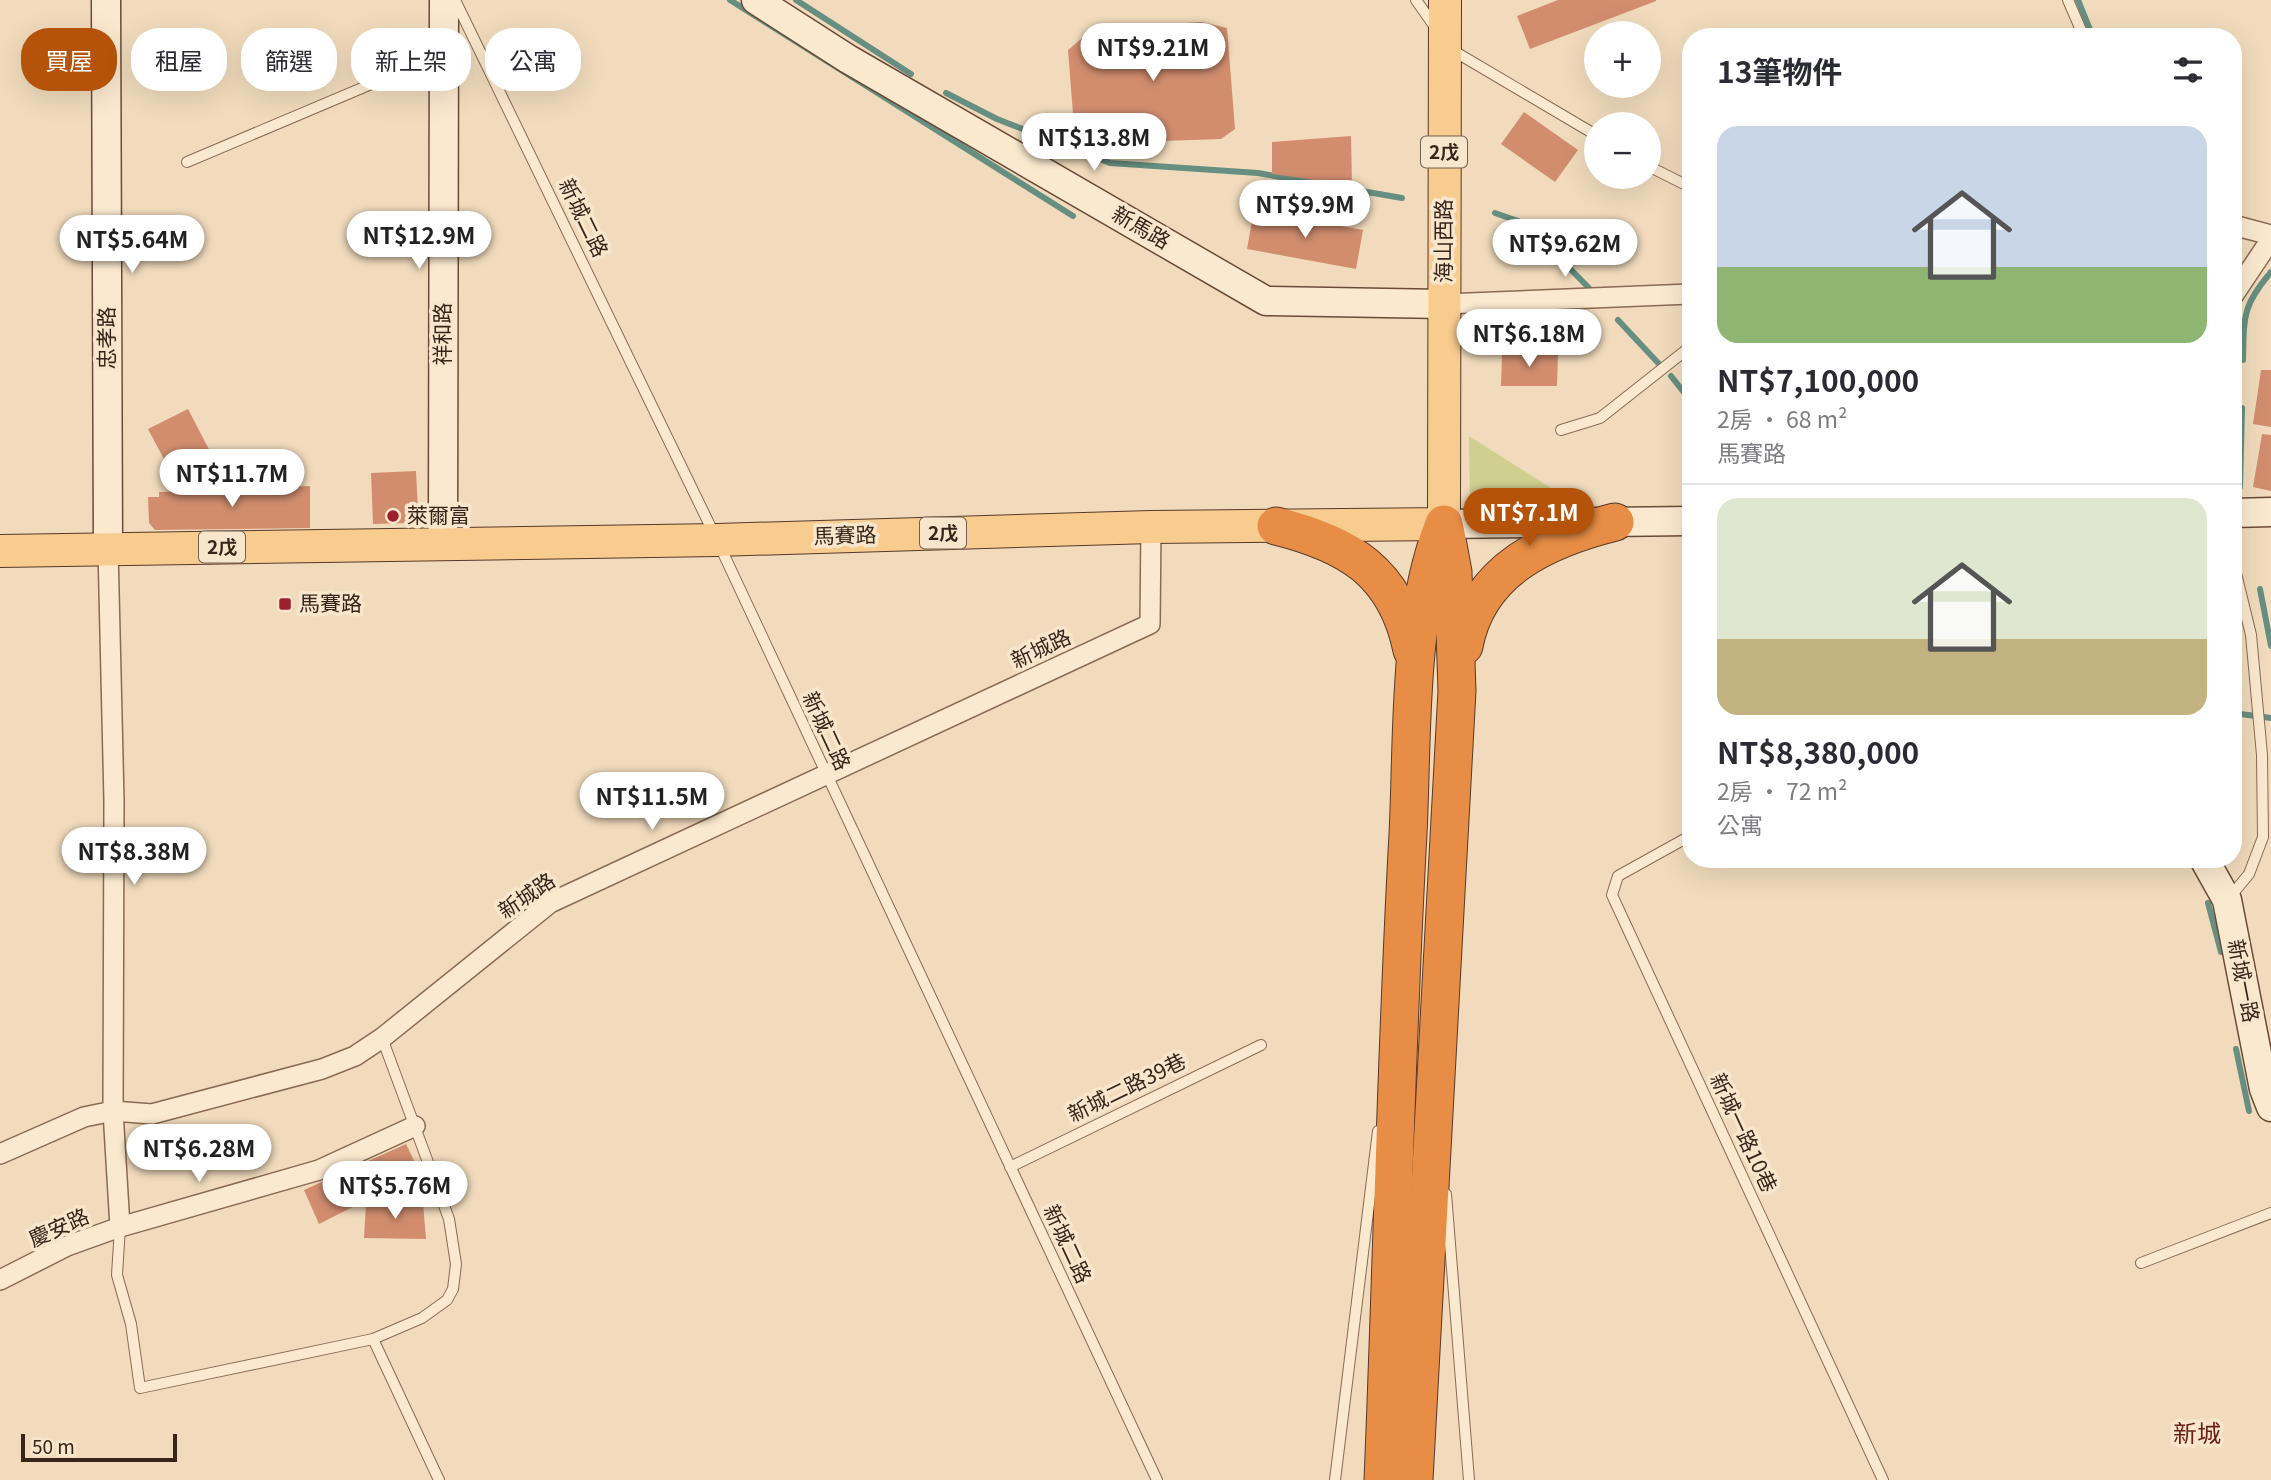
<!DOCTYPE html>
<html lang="zh-TW">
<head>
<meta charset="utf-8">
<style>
	body { margin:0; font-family:Georgia,"Noto Sans TC",serif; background:#f7f7f7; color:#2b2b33; height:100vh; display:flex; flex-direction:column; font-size:26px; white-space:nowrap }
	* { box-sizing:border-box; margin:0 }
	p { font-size:23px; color:#7c7c81 }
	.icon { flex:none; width:38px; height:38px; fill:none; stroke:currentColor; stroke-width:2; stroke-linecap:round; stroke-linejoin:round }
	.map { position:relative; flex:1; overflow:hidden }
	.panel { position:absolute; left:1682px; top:28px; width:560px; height:840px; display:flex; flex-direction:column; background:#fff; border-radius:28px; box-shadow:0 7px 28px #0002 }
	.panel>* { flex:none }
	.hud { position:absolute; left:21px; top:28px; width:665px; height:63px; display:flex; gap:14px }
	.buttons { position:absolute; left:1584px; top:21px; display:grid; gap:14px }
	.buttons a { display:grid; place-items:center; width:77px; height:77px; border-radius:50%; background:#fff; box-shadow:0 7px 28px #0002; font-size:35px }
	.scale { position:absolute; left:21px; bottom:18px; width:156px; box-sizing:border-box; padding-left:7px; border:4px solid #37251a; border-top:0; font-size:19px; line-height:24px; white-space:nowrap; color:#37251a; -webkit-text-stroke:5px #f8e6cc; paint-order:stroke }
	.price { position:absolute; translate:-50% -60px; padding:0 16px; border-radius:24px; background:#fff; color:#222; font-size:23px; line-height:46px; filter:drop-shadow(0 2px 4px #0008) }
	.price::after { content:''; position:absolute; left:50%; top:42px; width:21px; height:16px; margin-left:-10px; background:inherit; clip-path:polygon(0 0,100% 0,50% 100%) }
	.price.on { background:#b45309; color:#fff }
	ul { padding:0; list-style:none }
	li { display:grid; align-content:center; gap:14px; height:371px; padding:0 35px }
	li+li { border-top:2px solid #e1e1e2 }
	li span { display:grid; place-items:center; height:217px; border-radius:21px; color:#555 }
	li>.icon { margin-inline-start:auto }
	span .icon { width:126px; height:126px; fill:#fffc; stroke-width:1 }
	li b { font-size:30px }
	h2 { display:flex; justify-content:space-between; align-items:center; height:84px; padding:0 35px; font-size:30px }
	.tag { padding:0 24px; border-radius:28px; background:#fff; box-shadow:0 7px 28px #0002; font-size:24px; line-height:63px }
	.tag.on { background:#b45309; color:#fff }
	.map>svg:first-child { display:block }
</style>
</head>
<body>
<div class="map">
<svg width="2271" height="1480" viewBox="0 0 2271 1480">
	<rect width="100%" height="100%" fill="#f1dbbc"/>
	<polygon fill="#cfcf8f" points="1469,436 1581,507 1470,508"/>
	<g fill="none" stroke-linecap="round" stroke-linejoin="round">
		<g stroke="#678f81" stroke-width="6">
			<polyline points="730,0 1073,216"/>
			<polyline points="796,0 911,74"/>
			<polyline points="2078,0 2093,37"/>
			<polyline points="946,93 997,119 1110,163 1258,173 1402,198"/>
			<polyline points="1495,213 1526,224 1589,288"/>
			<polyline points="1618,320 1660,365"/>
			<path d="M2243,360C2244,317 2242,306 2271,272"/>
			<polyline points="1671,376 1690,400"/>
			<polyline points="2240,487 2242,408"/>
			<polyline points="2260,589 2271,646"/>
			<polyline points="2233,713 2271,718"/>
			<polyline points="2208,903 2221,952"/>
			<polyline points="2236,1049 2249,1111"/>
		</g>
	</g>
	<g fill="#d28d6f">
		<polygon points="1558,0 1656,0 1656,1 1530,49 1517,16"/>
		<polygon points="1202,22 1227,28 1235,129 1221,139 1106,143 1084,132 1073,114 1068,50 1094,28"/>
		<polygon points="1524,112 1578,150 1555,182 1501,144"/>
		<polygon points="1351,136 1352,185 1272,174 1272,142"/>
		<polygon points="1254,210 1363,230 1356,269 1247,249"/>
		<polygon points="1502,352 1558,353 1557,386 1501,386"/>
		<polygon points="2261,370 2271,370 2271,427 2253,424"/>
		<polygon points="188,409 215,461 176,482 148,429"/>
		<polygon points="2262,434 2271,435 2271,491 2253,487"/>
		<polygon points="416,471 418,511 408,523 373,524 371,473"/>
		<polygon points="310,486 310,528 155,530 149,523 148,497 159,497 159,492"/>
		<polygon points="406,1144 420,1173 319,1224 304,1190"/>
		<polygon points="366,1203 423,1203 426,1239 364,1238"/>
	</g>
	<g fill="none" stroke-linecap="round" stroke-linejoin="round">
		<defs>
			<g id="lane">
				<polyline points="455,0 717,540 1157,1480"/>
				<polyline points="1416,0 1435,27"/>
				<polyline points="2068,0 2084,37"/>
				<polyline points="1452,50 1596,135"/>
				<polyline points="187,162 440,55"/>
				<polyline points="1648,166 1690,187"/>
				<polyline points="1561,430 1600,418 1690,347"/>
				<polyline points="1690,836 1618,876 1612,895 1883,1480"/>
				<polyline points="2230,897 2249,874 2263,837 2262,755 2251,635 2233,561"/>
				<polyline points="1010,1167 1261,1045"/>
				<polyline points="1446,1194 1469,1480"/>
				<polyline points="120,1227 117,1275 131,1324 140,1388 373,1339 422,1318 447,1300 453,1289 456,1264 449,1219 382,1038"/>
				<polyline points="2141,1263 2271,1213"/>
				<polyline points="373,1339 439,1480"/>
				<polyline points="1335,1480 1378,1131"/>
			</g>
			<g id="street">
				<polyline points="2233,225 2271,235"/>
				<polyline points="2233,296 2271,239"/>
				<polyline points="1444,304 1690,294"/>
				<polyline points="108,549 114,801 113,1111 120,1227"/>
				<polyline points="0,1154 84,1117 113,1111 152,1114 322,1069 355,1056 382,1038 550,903 1150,624 1151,527"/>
				<polyline points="0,1280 67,1246 120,1227 319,1170 415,1126"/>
			</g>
			<g id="secondary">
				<polyline points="106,0 108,549"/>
				<polyline points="756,0 848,59 1266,301 1444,304"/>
				<polyline points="2233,513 2271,512"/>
				<polyline points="1444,524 1690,521"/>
				<polyline points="443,542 444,0"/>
				<polyline points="2204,859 2227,900 2264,1089 2271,1107"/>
			</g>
			<polyline id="primary" points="0,551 717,540 1151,527 1444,524 1445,0"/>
			<g id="highway">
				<path d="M1276,526C1349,544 1396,572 1412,650"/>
				<path d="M1464,646C1478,569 1547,539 1615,522"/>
				<path d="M1383,1480C1392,1265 1396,1049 1408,834C1413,732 1407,620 1444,524"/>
				<polyline points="1414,1480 1457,691 1453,572 1445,529"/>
			</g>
		</defs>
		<use href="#lane" stroke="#896a54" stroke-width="12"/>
		<use href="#street" stroke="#896a54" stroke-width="22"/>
		<use href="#secondary" stroke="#6a4b38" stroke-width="31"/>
		<use href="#primary" stroke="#563929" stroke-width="34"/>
		<use href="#highway" stroke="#563929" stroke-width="39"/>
		<use href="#lane" stroke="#fbe9cf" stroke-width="10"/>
		<use href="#street" stroke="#fbe9cf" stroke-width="19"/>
		<use href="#secondary" stroke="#fbe9cf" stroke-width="28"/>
		<use href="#primary" stroke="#f8cb8f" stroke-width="32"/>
		<use href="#highway" stroke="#e88d45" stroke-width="37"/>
	</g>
	<g fill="#9c202f" stroke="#f8e6cc" stroke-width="2.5">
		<circle cx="393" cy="516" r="7"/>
		<rect x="278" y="597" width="14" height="14" rx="3.5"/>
	</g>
	<g text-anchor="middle" stroke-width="7" stroke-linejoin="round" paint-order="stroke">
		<g fill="#f8e6cc" stroke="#715f4f" stroke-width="2">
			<rect x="1421" y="136.5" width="46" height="31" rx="5"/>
			<rect x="920" y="517.5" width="46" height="31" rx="5"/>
			<rect x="199" y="531.5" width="46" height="31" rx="5"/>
		</g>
		<g font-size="19" font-weight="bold" fill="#37251a">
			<text x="1444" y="159">2戊</text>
			<text x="943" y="540">2戊</text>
			<text x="222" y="554">2戊</text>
		</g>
		<g font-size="21" fill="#37251a" stroke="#f8e6cc">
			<text transform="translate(583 218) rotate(64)" y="7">新城二路</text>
			<text transform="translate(1141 228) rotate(30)" y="7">新馬路</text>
			<text transform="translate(1444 241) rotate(-90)" y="7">海山西路</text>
			<text transform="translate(443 334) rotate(-90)" y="7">祥和路</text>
			<text transform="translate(107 338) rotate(-90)" y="7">忠孝路</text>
			<text transform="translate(845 536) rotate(-2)" y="7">馬賽路</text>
			<text transform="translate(1041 649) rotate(-25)" y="7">新城路</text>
			<text transform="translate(826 731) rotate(65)" y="7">新城二路</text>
			<text transform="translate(527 896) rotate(-34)" y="7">新城路</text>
			<text transform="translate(2243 981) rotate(79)" y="7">新城一路</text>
			<text transform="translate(1127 1088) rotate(-26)" y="7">新城二路39巷</text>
			<text transform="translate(1743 1133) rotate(65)" y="7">新城一路10巷</text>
			<text transform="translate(59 1228) rotate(-24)" y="7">慶安路</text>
			<text transform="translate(1067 1244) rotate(65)" y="7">新城二路</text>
		</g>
		<g font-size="21" fill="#37251a" stroke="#f8e6cc" text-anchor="start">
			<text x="407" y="523">萊爾富</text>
			<text x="299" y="611">馬賽路</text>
		</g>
		<g font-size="24" fill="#661e17" stroke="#f8e6cc">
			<text x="2197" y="1442">新城</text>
		</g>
	</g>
</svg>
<div class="buttons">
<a>+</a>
<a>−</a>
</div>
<div class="scale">50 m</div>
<b class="price" style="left:1153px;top:83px">NT$9.21M</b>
<b class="price" style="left:1094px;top:173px">NT$13.8M</b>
<b class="price" style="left:1305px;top:240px">NT$9.9M</b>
<b class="price" style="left:419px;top:271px">NT$12.9M</b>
<b class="price" style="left:132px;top:275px">NT$5.64M</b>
<b class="price" style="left:1565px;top:279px">NT$9.62M</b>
<b class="price" style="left:1529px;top:369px">NT$6.18M</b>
<b class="price" style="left:232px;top:509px">NT$11.7M</b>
<b class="price on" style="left:1529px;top:548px">NT$7.1M</b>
<b class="price" style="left:652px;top:832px">NT$11.5M</b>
<b class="price" style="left:134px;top:887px">NT$8.38M</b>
<b class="price" style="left:199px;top:1184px">NT$6.28M</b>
<b class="price" style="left:395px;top:1221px">NT$5.76M</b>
<div class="hud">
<a class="tag on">買屋</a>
<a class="tag">租屋</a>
<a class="tag">篩選</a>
<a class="tag">新上架</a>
<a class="tag">公寓</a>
</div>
<section class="panel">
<h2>13筆物件<svg class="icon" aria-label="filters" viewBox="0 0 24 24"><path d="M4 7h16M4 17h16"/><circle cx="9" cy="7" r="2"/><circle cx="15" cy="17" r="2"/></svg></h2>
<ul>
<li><span style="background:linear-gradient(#c9d6e8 65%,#8fb573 0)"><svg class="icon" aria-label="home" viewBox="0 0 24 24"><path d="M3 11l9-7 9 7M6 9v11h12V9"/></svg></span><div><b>NT$7,100,000</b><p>2房 · 68 m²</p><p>馬賽路</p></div></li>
<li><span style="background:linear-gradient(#dfe7d0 65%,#c2b280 0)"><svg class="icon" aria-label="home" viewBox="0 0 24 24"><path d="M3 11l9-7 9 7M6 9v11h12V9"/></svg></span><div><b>NT$8,380,000</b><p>2房 · 72 m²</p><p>公寓</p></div></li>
</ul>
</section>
</div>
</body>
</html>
